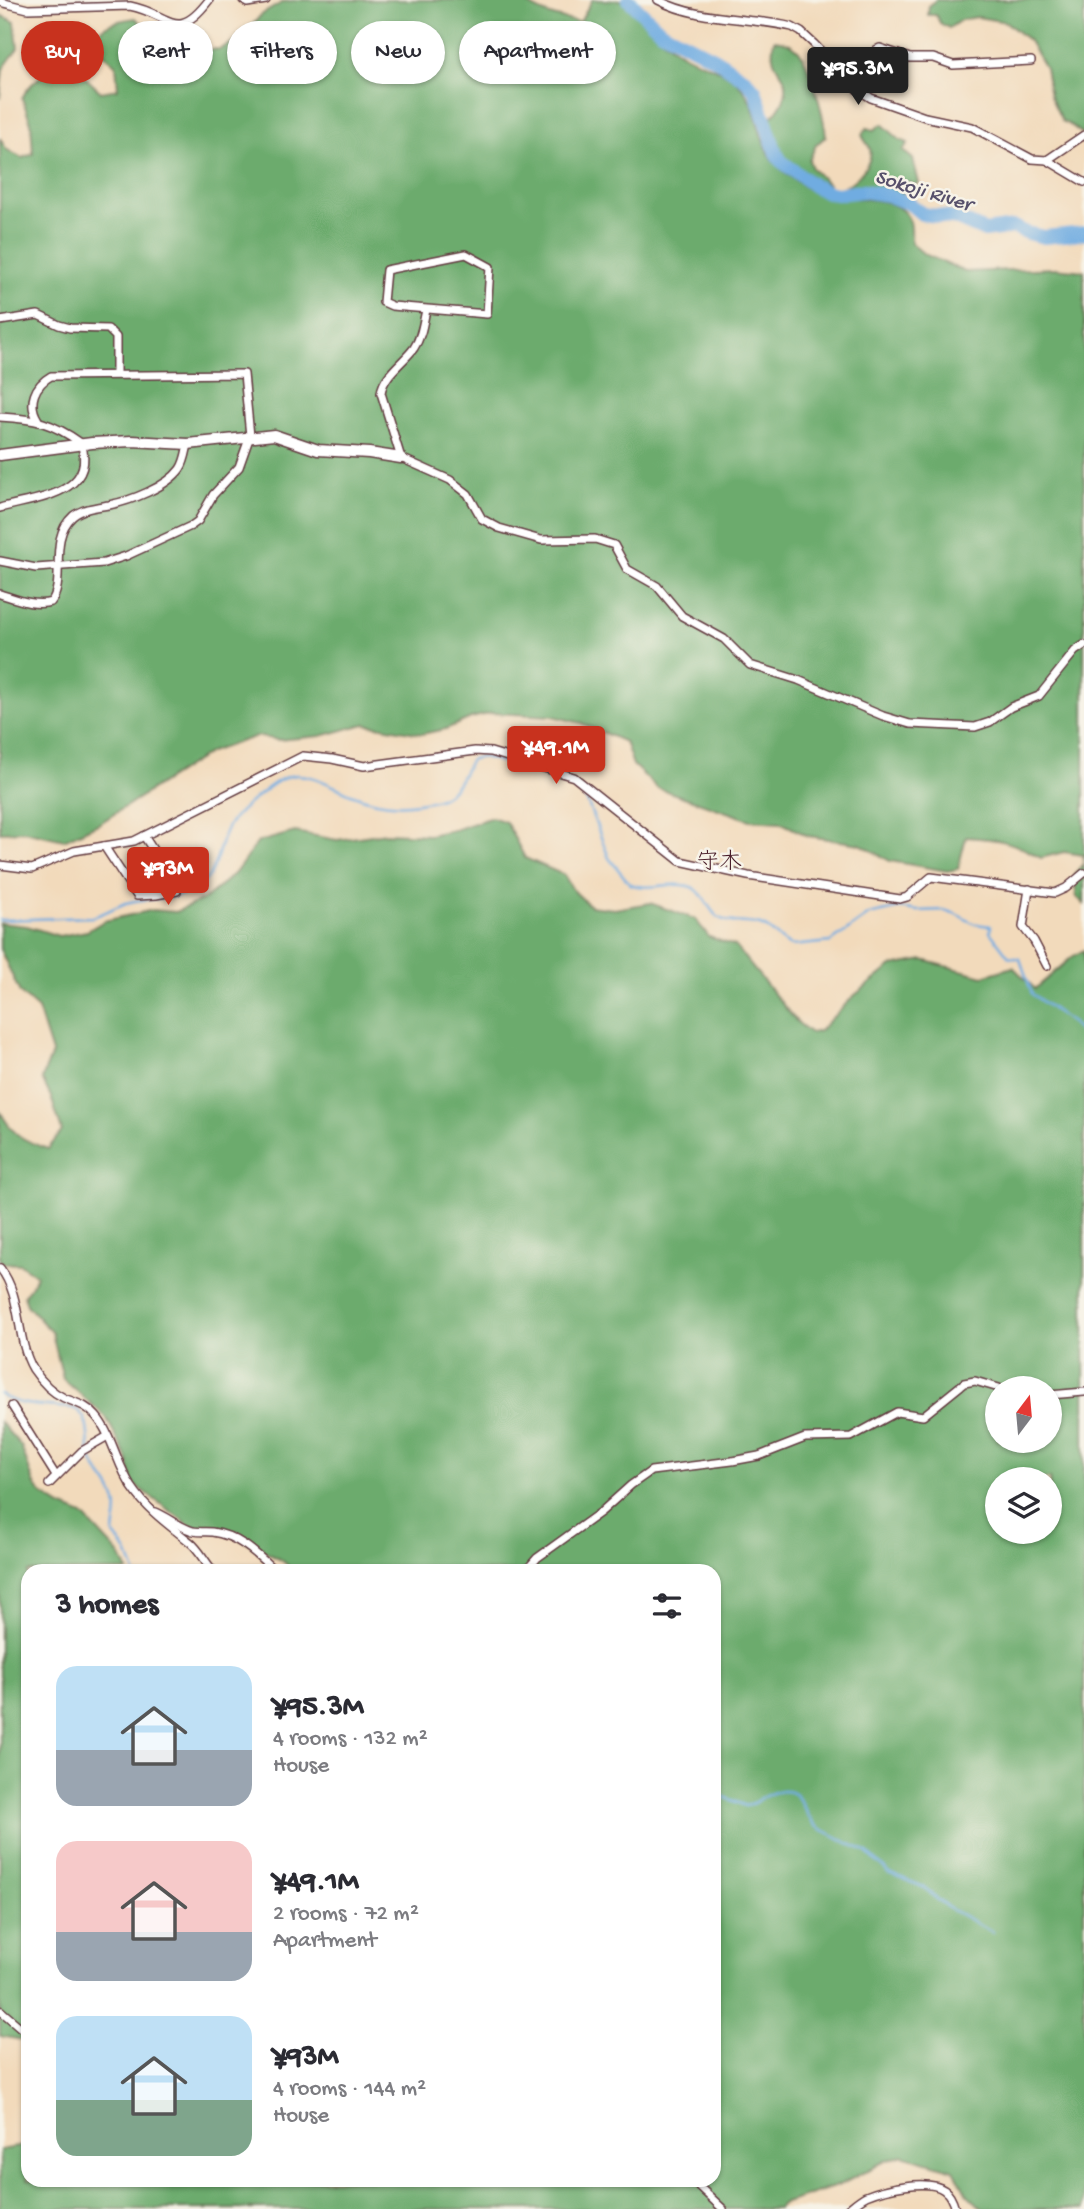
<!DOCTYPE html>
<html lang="en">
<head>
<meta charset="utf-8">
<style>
	body { margin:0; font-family:"Gochi Hand","Klee One",sans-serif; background:#f7f7f7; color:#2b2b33; height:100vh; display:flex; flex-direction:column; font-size:26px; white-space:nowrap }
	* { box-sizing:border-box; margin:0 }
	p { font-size:23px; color:#7c7c81 }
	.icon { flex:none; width:38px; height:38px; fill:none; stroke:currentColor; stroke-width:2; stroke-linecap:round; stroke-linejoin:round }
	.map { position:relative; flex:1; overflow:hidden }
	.panel { position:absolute; left:21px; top:1564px; width:700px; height:623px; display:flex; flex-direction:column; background:#fff; border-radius:21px; box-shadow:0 2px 5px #0004 }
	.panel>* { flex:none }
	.hud { position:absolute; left:21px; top:21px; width:700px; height:63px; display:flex; gap:14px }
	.needle { width:46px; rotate:16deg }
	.buttons { position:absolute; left:985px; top:1376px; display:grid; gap:14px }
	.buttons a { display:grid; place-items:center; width:77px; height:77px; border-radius:50%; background:#fff; box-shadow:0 2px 5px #0004; font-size:35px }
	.price { position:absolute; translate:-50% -60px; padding:0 16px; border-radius:7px; background:#c8321e; color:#fff; font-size:23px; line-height:46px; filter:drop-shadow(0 2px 4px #0008) }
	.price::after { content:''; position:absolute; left:50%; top:42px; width:21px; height:16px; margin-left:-10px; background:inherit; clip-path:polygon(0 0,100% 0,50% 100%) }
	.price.on { background:#222; color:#fff }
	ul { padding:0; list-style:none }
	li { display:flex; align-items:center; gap:21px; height:175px; padding:0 35px }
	li span { display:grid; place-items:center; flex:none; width:196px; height:140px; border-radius:21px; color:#555 }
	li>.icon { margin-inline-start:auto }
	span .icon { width:84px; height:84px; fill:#fffc; stroke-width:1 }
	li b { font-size:30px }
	h2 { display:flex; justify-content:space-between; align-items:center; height:84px; padding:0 35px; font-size:30px }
	.chip { padding:0 24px; border-radius:32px; background:#fff; box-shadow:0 2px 5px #0004; font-size:24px; line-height:63px }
	.chip.on { background:#c8321e; color:#fff }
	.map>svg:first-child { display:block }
</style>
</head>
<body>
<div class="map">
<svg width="1084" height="2209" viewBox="0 0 1084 2209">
	<rect width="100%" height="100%" fill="#f7f3e8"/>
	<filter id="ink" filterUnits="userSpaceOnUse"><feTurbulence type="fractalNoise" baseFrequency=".0143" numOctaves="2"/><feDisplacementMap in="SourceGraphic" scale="14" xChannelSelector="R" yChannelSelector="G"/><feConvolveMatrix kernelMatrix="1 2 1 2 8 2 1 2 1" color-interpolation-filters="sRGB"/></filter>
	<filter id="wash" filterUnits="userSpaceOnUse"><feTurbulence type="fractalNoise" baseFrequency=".00686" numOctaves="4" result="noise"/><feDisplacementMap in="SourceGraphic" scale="28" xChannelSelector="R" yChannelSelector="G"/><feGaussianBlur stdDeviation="1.57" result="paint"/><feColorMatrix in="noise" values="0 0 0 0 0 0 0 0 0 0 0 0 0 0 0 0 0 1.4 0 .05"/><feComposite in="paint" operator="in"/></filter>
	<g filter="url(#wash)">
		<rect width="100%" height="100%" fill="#f2dabb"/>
		<g fill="#6cab6d" stroke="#5b654c" stroke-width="2" fill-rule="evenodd">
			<path d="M299,0H523C539,14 560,19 580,22L592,0H624C641,20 661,40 683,54C701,64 725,69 739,84C759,105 757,137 771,158C780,170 795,180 808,189C834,207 897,186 910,222C912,227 911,237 911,243L924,254L965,272L1055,268L1084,271V904L1076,896L1075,873L1084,863L1083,855L1064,852L1041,858C1012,841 999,839 966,837L958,869L947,871L890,861L860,844L808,836L780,822L750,820L657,788L633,765L625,742L581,723L552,716L492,713L471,718L446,729L422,734L365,724L321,736L278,740L257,736L210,752L100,823L64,840L24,831L0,832V138L6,149L22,158L33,154L31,123L22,98C29,83 45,73 59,65L86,78L101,92L118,89L116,65L92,43C98,24 119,20 136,18L150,34L169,43L180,35L185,36L202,50L220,49L240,39L261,15L283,2Z"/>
			<polygon points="936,0 1084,0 1084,135 1072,126 1062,121 1050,96 1045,68 1029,41 1006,22 977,17 961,20 949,28 940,23 936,15 928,15 929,5"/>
			<polygon points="0,15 15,22 18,48 3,69 0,98"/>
			<path d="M774,40C784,41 792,43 799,51C811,66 824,117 826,136L816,145L809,160L812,168L831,187L828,188L782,156L769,118C780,111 791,91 784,78C780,70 774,66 773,57C772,52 773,45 774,40Z"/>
			<path d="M882,124L900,140L908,143L903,151L913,159L919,183L915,185L909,182L904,184L903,196L899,198C889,193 880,190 869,189C860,188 852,190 844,187C857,180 874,162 870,149C868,142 863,141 862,134L867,128L874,130Z"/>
			<path d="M492,817L506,822L525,858L564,875L573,890L590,906L614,909L650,903L695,919L709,937L735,946L797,1022L811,1033L819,1031L855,995L892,966L923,960L983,976L1013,967L1035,989L1072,957L1084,950V2209H983L967,2194L954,2170L903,2155L885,2161L840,2185L785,2203L777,2209H0V2150L28,2145V2180H714V1572L293,1571L283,1561L215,1526L192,1527L132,1483L128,1460L106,1417L63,1379L52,1333L27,1305L24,1295L32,1285L36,1275L20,1264L3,1263L0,1260V1111C12,1135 24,1141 48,1149L62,1131L51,1097L42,1079L52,1053L38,1009L20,993L0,949V923L27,926L59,936L87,931L104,921L153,910L176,912L206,898L235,873L258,842L295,832L337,840L386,833L429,835L457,829ZM998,1388H1050V1440H998ZM998,1479H1050V1531H998Z"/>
			<polygon points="0,1422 21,1446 34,1483 42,1494 61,1506 83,1515 120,1555 128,1571 28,1572 28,2041 0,2036"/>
		</g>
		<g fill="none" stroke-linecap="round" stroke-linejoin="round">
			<g stroke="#70ace1" stroke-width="2.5">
				<path d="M0,920L92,917C105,914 114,907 126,903C150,896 178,902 199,887C216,874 218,848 226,830C232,815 275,779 290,776C310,771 333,787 351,794C373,803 394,807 418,803C431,801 442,800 452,790C461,782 464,768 472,759L483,757L552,776L577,788L587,801L609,858L630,884C650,892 674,879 694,888C705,894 708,910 718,917C730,925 747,921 760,925C773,929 780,941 791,946L831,942L869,915L900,908L917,911L943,910L954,913L975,924L991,926L990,932L1009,957L1020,959L1032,994L1073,1024L1084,1038"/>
				<path d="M0,1394C15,1406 40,1405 58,1407C63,1407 70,1407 75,1409C93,1418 86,1446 91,1459C98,1475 112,1485 116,1502C119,1513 114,1523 114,1535L127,1552L135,1572"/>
				<path d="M714,1793L746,1806C757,1803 765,1794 776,1792C804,1785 801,1814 817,1827L868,1853L889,1873L921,1886L947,1907L993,1932"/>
			</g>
			<polyline stroke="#70ace1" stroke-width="14" points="629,0 661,31 716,59 746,80 755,90 776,153 781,161 814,186 828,192 837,194 863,191 887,195 910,204 922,214 958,219 985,231 1014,227 1027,233 1044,237 1084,233"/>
		</g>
	</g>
	<g filter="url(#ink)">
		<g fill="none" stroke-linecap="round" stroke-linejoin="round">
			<defs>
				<g id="street">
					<polyline points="243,0 247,3 266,0"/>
					<path d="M658,0C700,22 747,16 792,27L801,32L814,44L857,89L871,98L925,117L972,127L1032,159L1047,160L1084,182"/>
					<path d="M0,2L28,9L130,6C171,14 176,43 209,0"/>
					<polyline points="857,89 876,50 880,48 910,58 933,58 953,65 1031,61"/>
					<polyline points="1047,160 1084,135"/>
					<polygon points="466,254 490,267 487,314 392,306 383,302 386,270"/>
					<path d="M426,310C423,323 422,336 414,348C404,362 383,375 381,393L401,458L450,480L468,494L482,519L499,528L541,540L595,539L614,545L627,569L657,586L682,616L724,639L750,665L798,680L883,716L910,724L975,727L990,722L1011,707L1039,696L1075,651L1084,645"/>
					<polyline points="0,321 38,315 59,325 70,328 108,329 116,337 116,374"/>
					<path d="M0,417C36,419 51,422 81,443C98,495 34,498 0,508"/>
					<path d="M0,561L36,568L104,563L126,556L191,526L198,521L213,495L239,467L250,436L244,374L51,376C35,385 27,403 38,420"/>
					<path d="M0,594C16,599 35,607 51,602C67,582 47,539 73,516C83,508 97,507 109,505C130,501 167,487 180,469C185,462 186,453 188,444"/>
					<polyline points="104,846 137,896 156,895 177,891 177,887 144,836"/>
					<polyline points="0,865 32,869 74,851 134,841 303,756 332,759 364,766 475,751 491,752 574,777 680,861 748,876 900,899 907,897 931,877 1055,893 1066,888 1084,873"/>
					<polyline points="1029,889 1023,927 1034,941 1047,966"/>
					<path d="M0,1268C23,1297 15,1338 33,1369C41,1381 51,1392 64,1398C76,1403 87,1405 96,1416C113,1436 117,1466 132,1487C148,1511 169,1525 190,1542C200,1550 205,1562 214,1572"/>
					<polyline points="1050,1395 1084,1392"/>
					<polyline points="12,1406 56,1476"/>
					<polyline points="49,1484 82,1451 108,1436"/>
					<path d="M156,1512C168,1517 178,1526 190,1530C197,1533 204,1531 212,1532C238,1535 258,1555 276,1572"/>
					<polyline points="525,1572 537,1558 601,1512 631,1485 651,1471 732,1461 759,1456 805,1438 851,1437 897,1412 923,1416 964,1383 975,1381 999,1388"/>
					<polyline points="0,2010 28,2034"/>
					<polyline points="692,2180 723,2209"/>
					<path d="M848,2209C853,2205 860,2199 866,2196C883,2189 928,2178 944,2190C950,2194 953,2202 955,2209"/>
				</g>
				<polyline id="secondary" points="0,455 92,443 132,441 188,444 274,435 318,450 369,453 401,458"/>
			</defs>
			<use href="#street" stroke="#633b41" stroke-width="10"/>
			<use href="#secondary" stroke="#633b41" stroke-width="13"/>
			<use href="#street" stroke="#fff" stroke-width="7"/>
			<use href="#secondary" stroke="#fff" stroke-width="10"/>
		</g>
	</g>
	<g text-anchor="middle" stroke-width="5" stroke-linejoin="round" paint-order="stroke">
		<g font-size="21" font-style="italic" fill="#57506b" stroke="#f7f3e8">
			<text transform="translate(924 189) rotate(17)" y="7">Sokoji River</text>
		</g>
		<g font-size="23" fill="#4a1f2b" stroke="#f7f3e8">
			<text x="719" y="868">守木</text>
		</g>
	</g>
</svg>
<div class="buttons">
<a><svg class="needle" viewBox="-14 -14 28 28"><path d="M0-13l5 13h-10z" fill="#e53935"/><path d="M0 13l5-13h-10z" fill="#7c7c81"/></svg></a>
<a><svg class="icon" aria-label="layers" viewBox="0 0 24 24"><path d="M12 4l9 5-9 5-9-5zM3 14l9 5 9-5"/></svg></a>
</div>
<b class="price on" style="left:858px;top:107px">¥95.3M</b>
<b class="price" style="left:556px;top:786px">¥49.1M</b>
<b class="price" style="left:168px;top:907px">¥93M</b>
<div class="hud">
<a class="chip on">Buy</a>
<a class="chip">Rent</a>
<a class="chip">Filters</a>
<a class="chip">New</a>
<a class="chip">Apartment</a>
</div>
<section class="panel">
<h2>3 homes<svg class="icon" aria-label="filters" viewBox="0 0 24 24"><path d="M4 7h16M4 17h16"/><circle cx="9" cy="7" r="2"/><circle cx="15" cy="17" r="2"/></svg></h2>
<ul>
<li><span style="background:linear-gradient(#bfe0f5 60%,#9aa5b1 0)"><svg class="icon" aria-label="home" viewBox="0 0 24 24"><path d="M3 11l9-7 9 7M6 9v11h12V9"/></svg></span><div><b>¥95.3M</b><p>4 rooms · 132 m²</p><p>House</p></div></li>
<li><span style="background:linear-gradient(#f6c9c9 65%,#9aa5b1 0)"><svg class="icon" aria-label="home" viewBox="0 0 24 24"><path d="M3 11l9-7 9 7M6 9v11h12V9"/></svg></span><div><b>¥49.1M</b><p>2 rooms · 72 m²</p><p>Apartment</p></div></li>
<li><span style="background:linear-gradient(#bfe0f5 60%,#7fa58c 0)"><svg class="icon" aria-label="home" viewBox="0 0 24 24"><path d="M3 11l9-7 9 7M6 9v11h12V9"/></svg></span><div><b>¥93M</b><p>4 rooms · 144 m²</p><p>House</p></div></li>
</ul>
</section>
</div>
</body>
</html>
